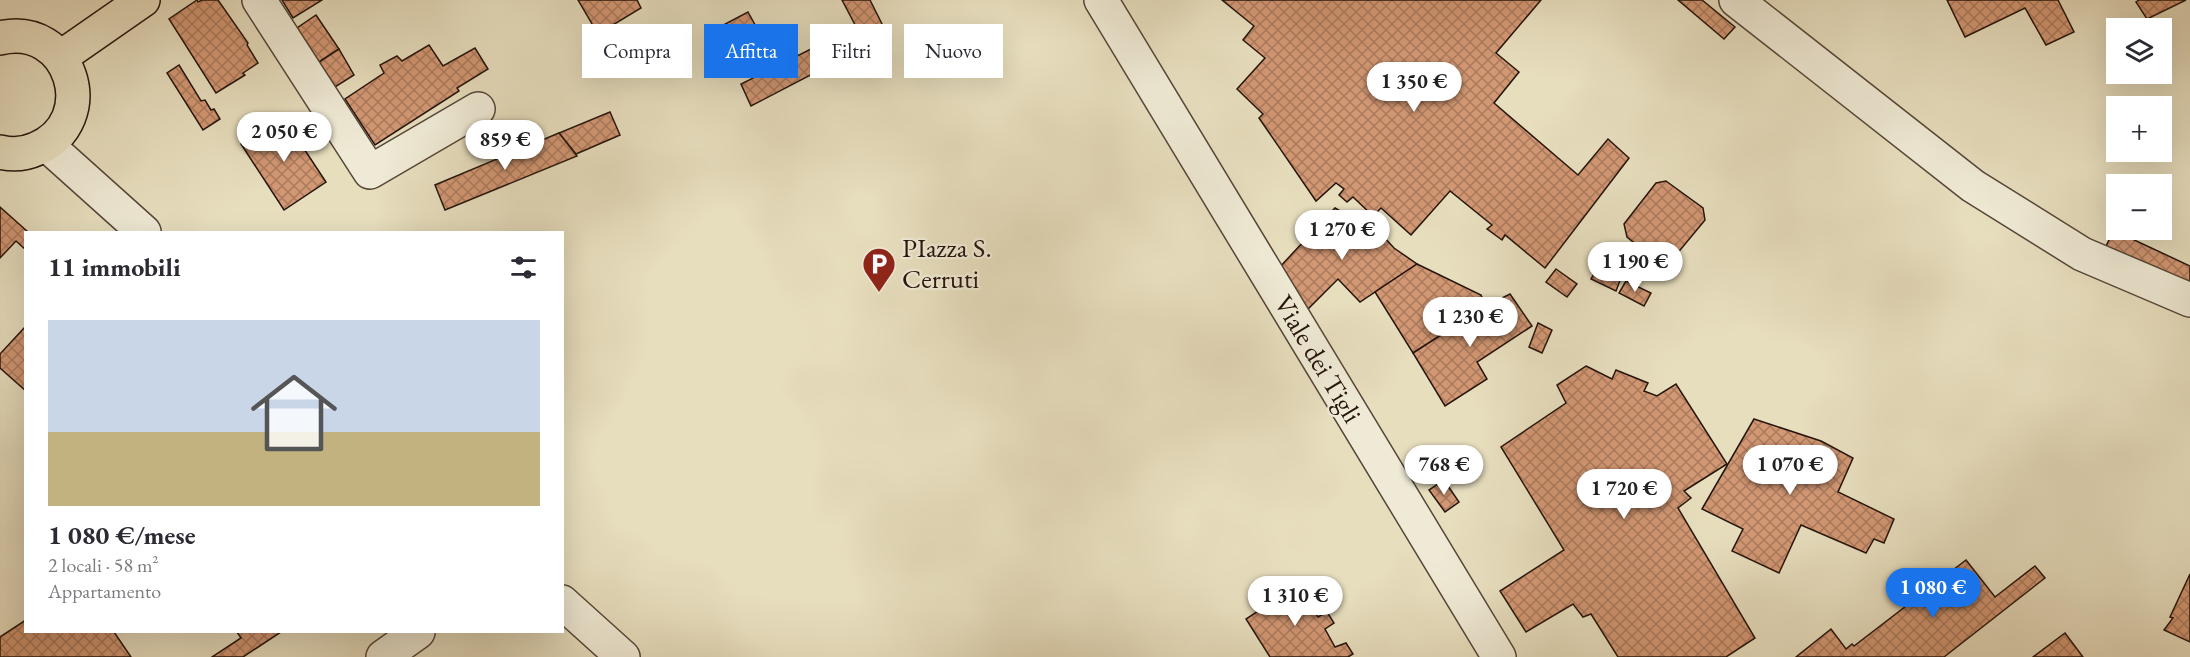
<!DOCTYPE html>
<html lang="it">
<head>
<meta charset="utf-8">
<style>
	body { margin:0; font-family:"EB Garamond",serif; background:#f2f2f3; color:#2b2b33; height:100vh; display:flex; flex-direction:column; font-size:22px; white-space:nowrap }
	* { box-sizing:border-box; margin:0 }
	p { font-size:20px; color:#7c7c81 }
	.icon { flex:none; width:33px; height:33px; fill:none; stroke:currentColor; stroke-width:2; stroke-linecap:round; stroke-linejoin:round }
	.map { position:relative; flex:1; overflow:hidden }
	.panel { position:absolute; left:24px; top:231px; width:540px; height:402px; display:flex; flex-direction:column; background:#fff; border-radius:0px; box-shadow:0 6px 24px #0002 }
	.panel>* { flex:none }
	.guide { position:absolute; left:582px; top:24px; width:570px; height:54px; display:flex; gap:12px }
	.tools { position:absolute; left:2106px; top:18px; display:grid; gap:12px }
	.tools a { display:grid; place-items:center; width:66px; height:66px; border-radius:0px; background:#fff; box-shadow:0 6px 24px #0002; font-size:30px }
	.price { position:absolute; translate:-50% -51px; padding:0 14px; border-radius:21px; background:#fff; color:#222; font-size:20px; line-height:39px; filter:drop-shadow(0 2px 3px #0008) }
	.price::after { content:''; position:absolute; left:50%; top:36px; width:18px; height:14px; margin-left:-9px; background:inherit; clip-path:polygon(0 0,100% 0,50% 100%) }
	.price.selected { background:#1a73e8; color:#fff }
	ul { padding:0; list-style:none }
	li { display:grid; align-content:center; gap:12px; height:318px; padding:0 24px }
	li+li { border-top:2px solid #e1e1e2 }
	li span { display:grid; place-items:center; height:186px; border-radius:0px; color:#555 }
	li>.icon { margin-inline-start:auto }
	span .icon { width:108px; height:108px; fill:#fffc; stroke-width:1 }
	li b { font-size:26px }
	h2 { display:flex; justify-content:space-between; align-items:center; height:72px; padding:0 24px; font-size:26px }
	.chip { padding:0 21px; border-radius:0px; background:#fff; box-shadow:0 6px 24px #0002; font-size:21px; line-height:54px }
	.chip.selected { background:#1a73e8; color:#fff }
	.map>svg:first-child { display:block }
</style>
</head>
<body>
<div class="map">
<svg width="2190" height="657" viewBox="0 0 2190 657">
	<defs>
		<pattern id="building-cross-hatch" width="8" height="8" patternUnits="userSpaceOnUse" patternTransform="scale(1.5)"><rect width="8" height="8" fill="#d29773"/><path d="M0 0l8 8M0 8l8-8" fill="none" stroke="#aa7a5d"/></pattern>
	</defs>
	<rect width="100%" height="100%" fill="#e7debe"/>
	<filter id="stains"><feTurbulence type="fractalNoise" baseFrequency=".00333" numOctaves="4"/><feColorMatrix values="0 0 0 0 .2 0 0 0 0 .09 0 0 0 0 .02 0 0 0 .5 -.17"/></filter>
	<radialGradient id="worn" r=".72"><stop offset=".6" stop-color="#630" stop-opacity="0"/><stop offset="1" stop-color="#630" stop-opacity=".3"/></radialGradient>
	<g fill="url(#building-cross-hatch)" stroke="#25140c" stroke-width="1.5">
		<polygon points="197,0 198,2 202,0 218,0 248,43 247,45 258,63 243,73 245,75 216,93 169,19"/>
		<polygon points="282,0 322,0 293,18"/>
		<polygon points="578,0 637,0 641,8 598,34"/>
		<polygon points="842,0 870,0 883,26 862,38"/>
		<polygon points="1222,0 1541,0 1496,53 1519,72 1494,103 1578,175 1608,139 1629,158 1545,268 1505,235 1502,240 1487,229 1492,225 1450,191 1411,235 1381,208 1373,216 1353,197 1347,202 1339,195 1344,189 1336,183 1316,201 1259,118 1263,114 1237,89 1265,58 1243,40 1254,26"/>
		<polygon points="1678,0 1702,0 1735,27 1724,39"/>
		<polygon points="1947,0 2058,0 2074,32 2046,45 2025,8 1965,37"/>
		<polygon points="2139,0 2186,0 2147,19 2136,2"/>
		<polygon points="748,12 759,32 720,53 708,33"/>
		<polygon points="316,15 339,49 319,62 297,28"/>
		<polygon points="429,45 443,66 475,48 488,69 457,88 459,91 375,145 345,99 384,73 380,65 397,56 402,61"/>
		<polygon points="813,48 824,68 751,106 741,84"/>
		<polygon points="339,49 354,75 335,87 319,62"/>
		<polygon points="179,65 201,101 205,100 211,110 214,109 220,119 203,130 167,73"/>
		<polygon points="610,112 620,135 576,154 559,133"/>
		<polygon points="283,117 326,182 284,210 241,144"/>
		<polygon points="559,133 577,156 445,210 435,185"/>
		<polygon points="1666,181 1703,208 1705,220 1671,261 1661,265 1627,237 1624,224 1656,183"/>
		<polygon points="0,207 28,232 26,232 26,250 16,241 0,258"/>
		<polygon points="1335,208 1382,235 1394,248 1417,264 1360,302 1338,279 1304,313 1277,270"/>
		<polygon points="2115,228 2118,230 2117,232 2190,266 2190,284 2105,248"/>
		<circle cx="1610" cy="255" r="7"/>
		<polygon points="1417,264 1481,295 1486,307 1413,353 1375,292"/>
		<polygon points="1598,267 1621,278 1616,291 1591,279"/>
		<polygon points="1556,269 1577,284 1567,297 1546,282"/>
		<polygon points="1626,281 1651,293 1644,306 1619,293"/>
		<polygon points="1510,294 1532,326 1477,362 1487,379 1445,406 1413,353 1486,306"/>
		<polygon points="1538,323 1552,330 1542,353 1529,347"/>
		<polygon points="26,326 26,391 0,368 0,354"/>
		<polygon points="1586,366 1612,379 1616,370 1648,383 1644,391 1657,396 1676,384 1727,464 1684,491 1691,498 1678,508 1755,638 1726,657 1618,657 1591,614 1583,617 1573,604 1526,632 1500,591 1564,550 1501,447 1566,403 1557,385"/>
		<polygon points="1754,419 1821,441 1853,458 1838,492 1894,519 1884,543 1874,539 1866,553 1801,525 1779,573 1732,551 1743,529 1702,509"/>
		<polygon points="1444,480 1459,502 1445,512 1429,490"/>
		<polygon points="1966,560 1995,597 2035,566 2045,578 1944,657 1796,657 1831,629 1846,649 1852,644 1854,646"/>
		<polygon points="2190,574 2190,642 2164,630 2173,618 2170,617"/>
		<polygon points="1307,579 1314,591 1307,597 1318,617 1327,612 1334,623 1325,629 1335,647 1346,643 1353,654 1348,657 1270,657 1246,619"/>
		<polygon points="26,620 26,632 114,632 131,657 0,657 0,637"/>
		<polygon points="237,632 281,632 243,657 212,657 241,638"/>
		<polygon points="2065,633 2083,657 2033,657"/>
	</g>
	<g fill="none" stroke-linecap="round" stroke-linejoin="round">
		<defs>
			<g id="minor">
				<polyline points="259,0 370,172 478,109"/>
				<polyline points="1101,0 1499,657"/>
				<polyline points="1736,0 1973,186 2082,254 2190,300"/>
				<polyline points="47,145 144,232"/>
				<polyline points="562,602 623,657"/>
				<polyline points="383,657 418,632"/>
			</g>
			<g id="major">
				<path d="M0,38C71,21 103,121 36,149C25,154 12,155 0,152"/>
				<polyline points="61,57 143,0"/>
			</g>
		</defs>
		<use href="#minor" stroke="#564638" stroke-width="36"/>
		<use href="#major" stroke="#25140c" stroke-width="36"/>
		<use href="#minor" stroke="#efead5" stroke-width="33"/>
		<use href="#major" stroke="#e7debe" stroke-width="33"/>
	</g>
	<defs>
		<symbol id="parking-pin" viewBox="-11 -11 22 30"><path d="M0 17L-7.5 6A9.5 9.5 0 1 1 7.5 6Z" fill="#8f2418" stroke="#efead5"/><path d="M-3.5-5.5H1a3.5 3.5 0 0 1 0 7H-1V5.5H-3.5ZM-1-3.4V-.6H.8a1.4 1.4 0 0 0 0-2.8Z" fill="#fff"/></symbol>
	</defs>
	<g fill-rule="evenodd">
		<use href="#parking-pin" x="860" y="245" width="38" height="52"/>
	</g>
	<g text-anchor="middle" stroke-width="4.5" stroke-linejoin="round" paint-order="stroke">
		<g font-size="27" fill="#25140c" stroke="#efead5" text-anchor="start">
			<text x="902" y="257">PIazza S.<tspan x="902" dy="31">Cerruti</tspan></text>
		</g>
		<g font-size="27" fill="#25140c" stroke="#efead5">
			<text transform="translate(1318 359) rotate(59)" y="9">Viale dei Tigli</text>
		</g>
	</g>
	<rect width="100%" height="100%" filter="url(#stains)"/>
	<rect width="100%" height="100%" fill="url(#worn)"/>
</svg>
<div class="tools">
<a><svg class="icon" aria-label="layers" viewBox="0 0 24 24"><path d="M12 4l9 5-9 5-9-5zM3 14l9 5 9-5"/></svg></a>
<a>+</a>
<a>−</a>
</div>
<b class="price" style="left:1414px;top:113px">1 350 €</b>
<b class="price" style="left:284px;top:163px">2 050 €</b>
<b class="price" style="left:505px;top:171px">859 €</b>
<b class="price" style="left:1342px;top:261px">1 270 €</b>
<b class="price" style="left:1635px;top:293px">1 190 €</b>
<b class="price" style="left:1470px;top:348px">1 230 €</b>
<b class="price" style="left:1444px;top:496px">768 €</b>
<b class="price" style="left:1790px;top:496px">1 070 €</b>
<b class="price" style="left:1624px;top:520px">1 720 €</b>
<b class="price selected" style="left:1933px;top:619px">1 080 €</b>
<b class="price" style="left:1295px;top:627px">1 310 €</b>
<div class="guide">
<a class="chip">Compra</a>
<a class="chip selected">Affitta</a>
<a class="chip">Filtri</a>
<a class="chip">Nuovo</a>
</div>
<section class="panel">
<h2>11 immobili<svg class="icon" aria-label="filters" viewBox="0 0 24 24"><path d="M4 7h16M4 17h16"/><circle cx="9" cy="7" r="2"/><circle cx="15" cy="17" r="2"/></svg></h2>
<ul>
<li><span style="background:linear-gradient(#c9d6e8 60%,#c2b280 0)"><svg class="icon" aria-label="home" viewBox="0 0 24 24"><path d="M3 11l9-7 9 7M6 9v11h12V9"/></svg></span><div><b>1 080 €/mese</b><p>2 locali · 58 m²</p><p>Appartamento</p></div></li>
</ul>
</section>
</div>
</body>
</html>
